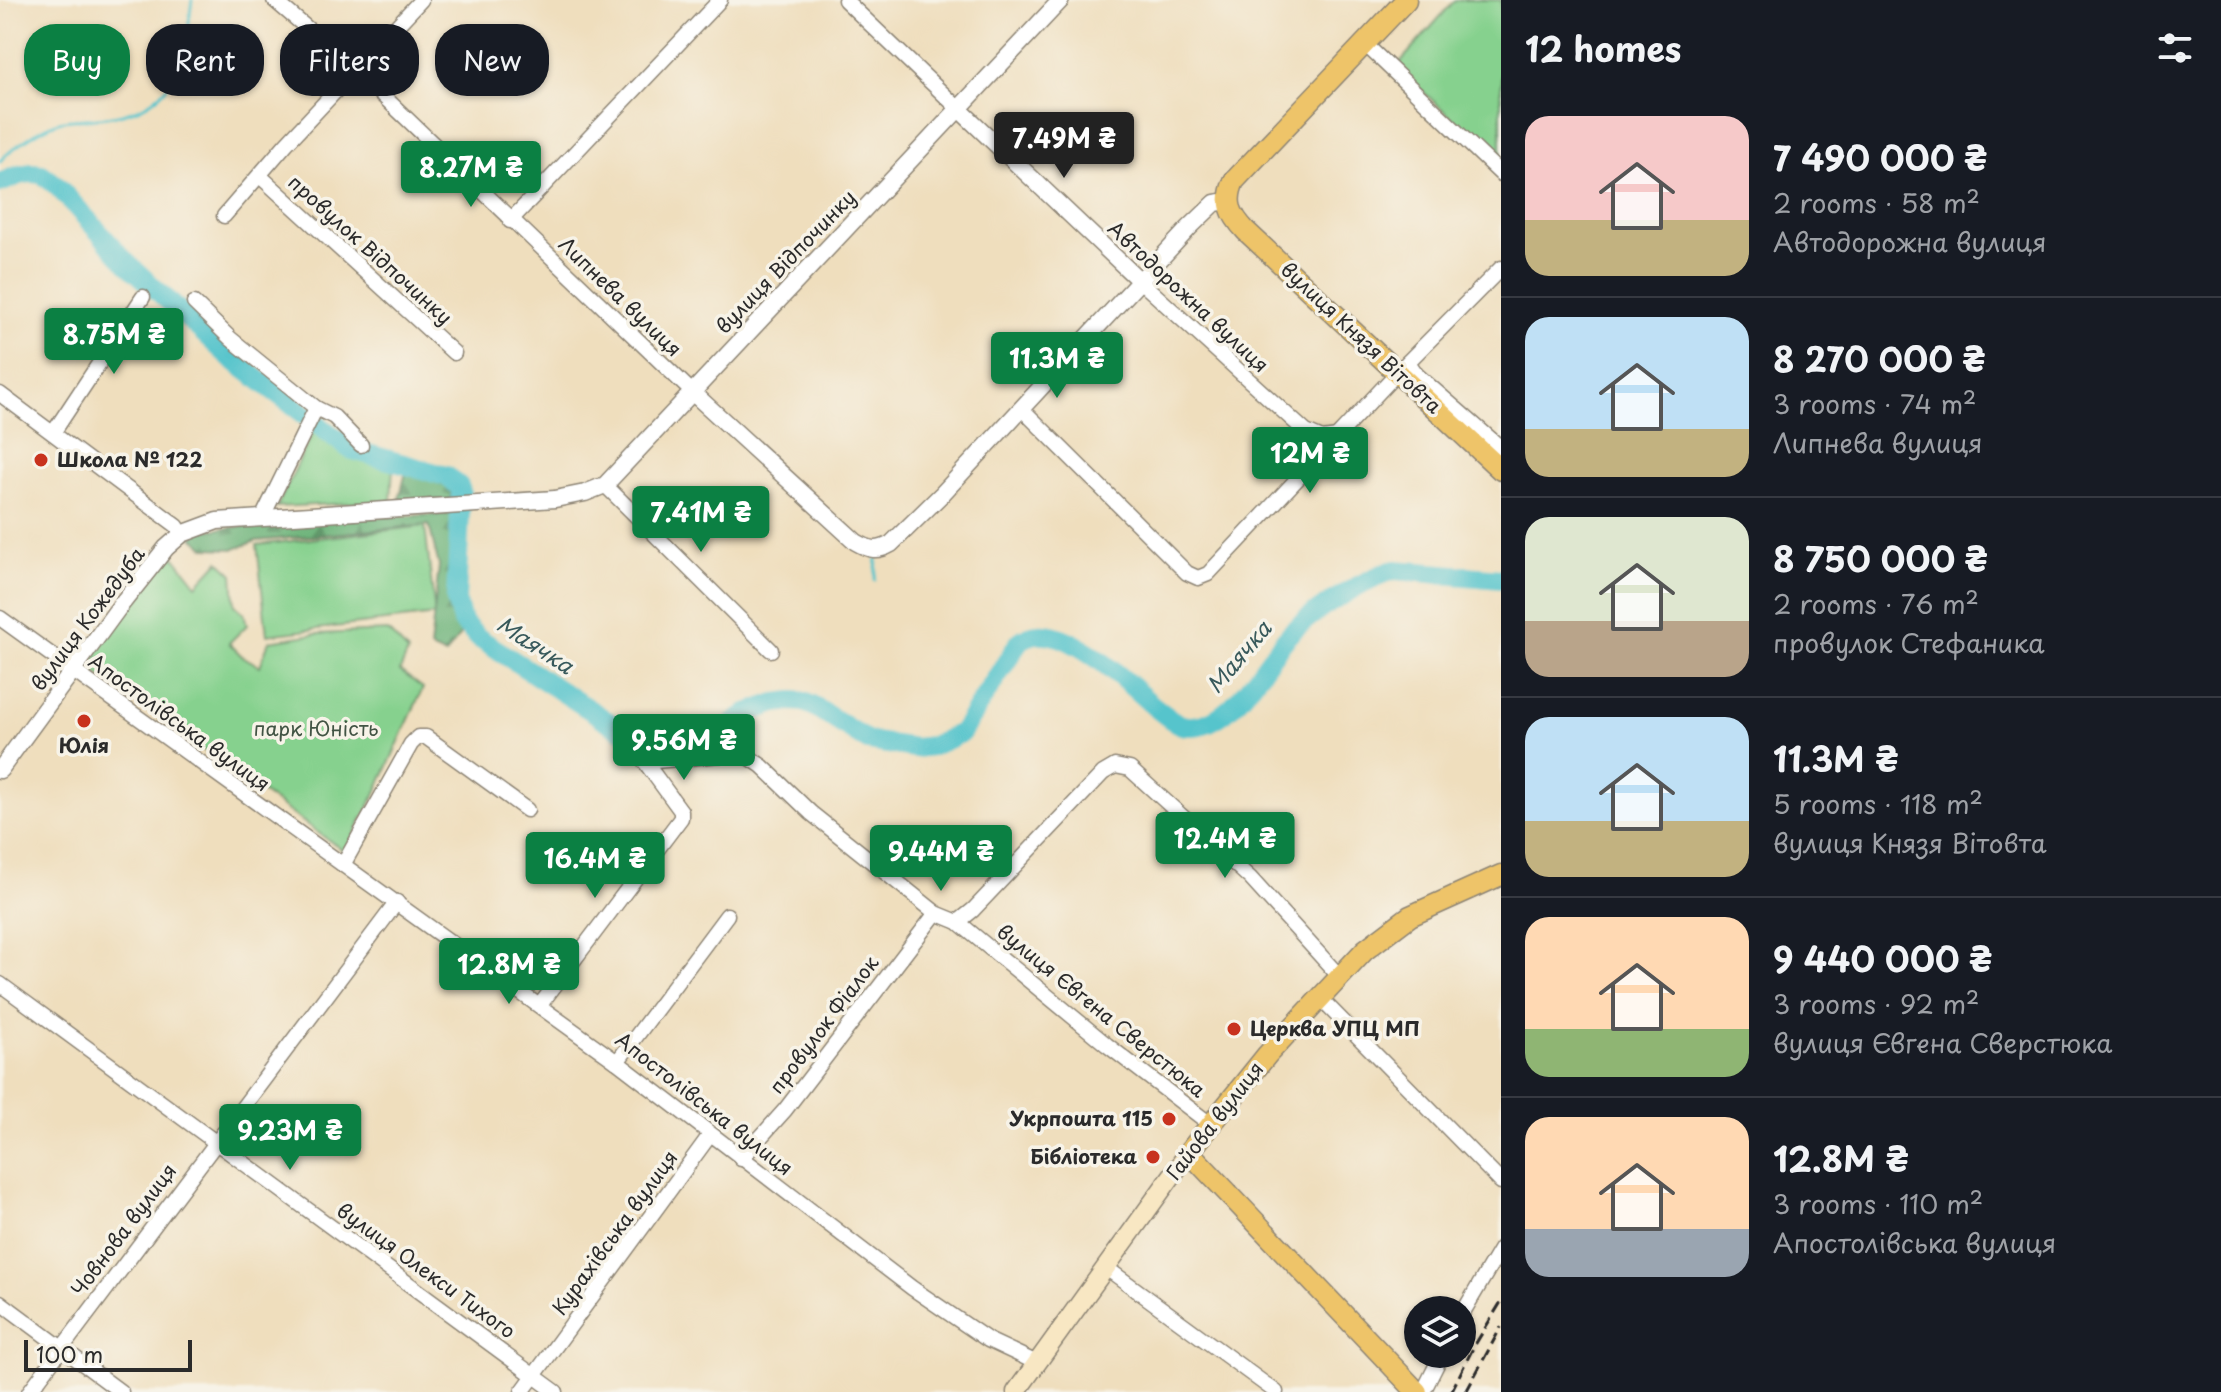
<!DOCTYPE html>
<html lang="en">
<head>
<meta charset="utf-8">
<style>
	body { margin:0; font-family:"Playpen Sans",sans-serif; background:#20242c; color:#f1f3f6; height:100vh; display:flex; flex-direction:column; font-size:30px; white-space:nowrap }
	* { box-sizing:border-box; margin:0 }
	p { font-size:26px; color:#9ea1a6 }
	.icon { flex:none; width:44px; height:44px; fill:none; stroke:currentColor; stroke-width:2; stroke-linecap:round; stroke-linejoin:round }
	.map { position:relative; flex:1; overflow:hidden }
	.sheet { display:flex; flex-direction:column; background:#171b24; width:720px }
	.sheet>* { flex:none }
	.hud { position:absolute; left:24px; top:24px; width:760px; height:72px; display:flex; gap:16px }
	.buttons { position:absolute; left:1404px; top:1296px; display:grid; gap:16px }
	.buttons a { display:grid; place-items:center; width:72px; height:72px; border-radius:50%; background:#171b24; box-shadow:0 2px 6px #0004; font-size:40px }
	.scale { position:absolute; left:24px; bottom:20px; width:168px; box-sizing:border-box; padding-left:8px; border:4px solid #2b2b2b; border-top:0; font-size:22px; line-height:28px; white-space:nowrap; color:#2b2b2b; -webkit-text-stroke:6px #f7f3e8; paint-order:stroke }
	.price { position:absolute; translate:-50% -68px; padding:0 18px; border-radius:8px; background:#0b8043; color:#fff; font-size:26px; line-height:52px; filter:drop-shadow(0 2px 4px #0008) }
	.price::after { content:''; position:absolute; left:50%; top:48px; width:24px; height:18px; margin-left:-12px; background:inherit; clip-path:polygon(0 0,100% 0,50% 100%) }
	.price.active { background:#222; color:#fff }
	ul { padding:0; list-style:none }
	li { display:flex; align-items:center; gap:24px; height:200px; padding:0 24px }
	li+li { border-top:2px solid #363941 }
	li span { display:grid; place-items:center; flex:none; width:224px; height:160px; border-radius:24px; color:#555 }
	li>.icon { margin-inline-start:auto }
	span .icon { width:96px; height:96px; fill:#fffc; stroke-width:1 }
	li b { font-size:34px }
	h2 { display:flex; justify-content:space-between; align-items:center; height:96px; padding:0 24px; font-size:34px }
	.chip { padding:0 28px; border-radius:32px; background:#171b24; box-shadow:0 2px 6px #0004; font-size:28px; line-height:72px }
	.chip.active { background:#0b8043; color:#fff }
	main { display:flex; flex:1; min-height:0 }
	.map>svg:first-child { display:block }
</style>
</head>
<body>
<main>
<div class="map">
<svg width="1501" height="1392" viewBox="0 0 1501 1392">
	<defs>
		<pattern id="forest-firs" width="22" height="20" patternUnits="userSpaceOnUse" patternTransform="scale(2)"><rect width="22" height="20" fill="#6cb379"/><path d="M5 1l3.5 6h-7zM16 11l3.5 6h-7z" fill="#599263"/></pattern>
	</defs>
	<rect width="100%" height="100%" fill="#f7f3e8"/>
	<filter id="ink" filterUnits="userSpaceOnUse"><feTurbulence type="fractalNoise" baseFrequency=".0125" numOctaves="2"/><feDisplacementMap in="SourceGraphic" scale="16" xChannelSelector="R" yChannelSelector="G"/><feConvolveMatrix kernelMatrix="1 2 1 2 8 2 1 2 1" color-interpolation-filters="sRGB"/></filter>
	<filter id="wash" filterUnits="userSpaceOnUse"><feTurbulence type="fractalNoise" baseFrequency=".006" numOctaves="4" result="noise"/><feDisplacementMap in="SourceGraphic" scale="32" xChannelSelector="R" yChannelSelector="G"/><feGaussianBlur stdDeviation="1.8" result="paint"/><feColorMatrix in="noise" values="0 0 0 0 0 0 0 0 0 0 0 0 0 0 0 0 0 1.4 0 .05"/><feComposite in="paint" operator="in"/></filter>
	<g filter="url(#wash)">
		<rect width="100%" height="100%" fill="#efdebd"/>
		<g fill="#86d18e" stroke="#587e5c" stroke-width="2">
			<polygon points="1455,0 1501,0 1501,157 1498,160 1396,67"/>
			<polygon points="314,430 344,453 393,465 391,501 277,507"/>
			<polygon points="425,526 435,615 267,635 257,545"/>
			<polygon points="170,551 197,585 219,561 233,574 235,605 244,613 247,625 229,643 242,656 260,666 269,641 316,634 388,631 408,652 400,671 423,688 374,797 345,852 92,670 98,644"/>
		</g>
		<g fill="url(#forest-firs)" stroke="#4c6f52" stroke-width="2">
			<polygon points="407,468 451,489 451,500 399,500"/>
			<polygon points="452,514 456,621 461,633 446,655 430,648 439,566 429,525 256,541 235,549 206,548 193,537 201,531 292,521"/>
		</g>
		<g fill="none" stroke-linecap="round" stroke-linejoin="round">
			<g stroke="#56c4cc" stroke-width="3">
				<path d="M0,161C12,148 40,129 56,123C66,119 77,120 87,119C120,117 155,110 173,78C187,56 188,26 192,0"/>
				<polyline points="875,580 877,559"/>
			</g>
			<path stroke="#56c4cc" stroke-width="20" d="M0,183L19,175L31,173L42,174L57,186L128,264L233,360L350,449L446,476L459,486L461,491L456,600L462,621L477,637L646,746L666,748L697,743L723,732L747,713L776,703L793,701L804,702L815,707L868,741L915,748L932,746L961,733L1019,642C1056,609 1127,684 1156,708C1166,715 1175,725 1187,726C1236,729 1265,655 1296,628C1316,610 1371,575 1395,570L1501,579"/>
		</g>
	</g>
	<g filter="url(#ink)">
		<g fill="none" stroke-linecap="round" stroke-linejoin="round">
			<defs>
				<g id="minor">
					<polyline points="274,0 355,69 691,391"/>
					<polyline points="845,0 959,109"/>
					<polyline points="1364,43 1501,174"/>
					<polyline points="260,176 454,353"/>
					<polyline points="224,216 286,144 421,0"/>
					<polyline points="510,221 720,0"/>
					<polyline points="1140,281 1306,432 1322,439 1338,437"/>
					<polyline points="194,303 231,339 316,408 334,417 361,445"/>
					<polyline points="1408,362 1417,375 1501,448"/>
					<polyline points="0,394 177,526 182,534"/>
					<polyline points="1022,409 1187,573 1198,578 1208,574 1394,376 1501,268"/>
					<polyline points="53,433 143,297"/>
					<polyline points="605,485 771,650"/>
					<polyline points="265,518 265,512 316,408"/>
					<polyline points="0,618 617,1062 912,1288 988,1340 1037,1363"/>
					<polyline points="645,762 731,754 747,756 762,766 811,813 936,913 958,922 1107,1045 1210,1124"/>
					<polyline points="343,865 411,744 418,737 426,737 527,810"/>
					<polyline points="958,922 973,910 1103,773 1115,766 1130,769 1250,878 1340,977"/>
					<polyline points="0,984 556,1392"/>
					<polyline points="1319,997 1501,1182"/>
					<polyline points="540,1005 681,818 681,811 645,762"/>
					<polyline points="617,1062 727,915"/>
					<polyline points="741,1159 785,1110 936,913"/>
					<polyline points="1105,1267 1276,1392"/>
					<polyline points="0,1302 121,1392"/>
					<polyline points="1462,1314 1501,1248"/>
					<polyline points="29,1392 397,902"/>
					<polyline points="522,1392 710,1135"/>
					<polyline points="1423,1392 1442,1354"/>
				</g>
				<g id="tertiary">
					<polyline points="959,109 1140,281"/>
					<path d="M691,391L856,542C870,550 877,552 891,544L942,494L1189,228L1215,203L1228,201"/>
					<polyline points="0,770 120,606 166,548 182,534 217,521 555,499 585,493 605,485 1061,0"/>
				</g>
				<polyline id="secondary" points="1016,1392 1189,1152"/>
				<g id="primary">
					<path d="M1406,0L1234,181C1225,202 1230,214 1246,231L1501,470"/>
					<polyline points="1417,1392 1189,1152 1267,1055 1365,950 1410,916 1501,875"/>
				</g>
			</defs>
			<use href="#minor" stroke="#8d8474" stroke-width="17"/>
			<use href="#tertiary" stroke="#8d8474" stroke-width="19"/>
			<use href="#secondary" stroke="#8d8474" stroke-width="21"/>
			<use href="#primary" stroke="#8d8474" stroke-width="23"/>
			<use href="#minor" stroke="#fff" stroke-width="14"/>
			<use href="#tertiary" stroke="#fff" stroke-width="16"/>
			<use href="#secondary" stroke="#f8e7c3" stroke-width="18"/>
			<use href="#primary" stroke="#eec469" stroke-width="20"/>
			<g stroke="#2b2b2b" stroke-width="3" stroke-dasharray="12 6" stroke-linecap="butt">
				<polyline points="1451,1392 1473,1348 1501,1302"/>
				<polyline points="1466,1392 1501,1327"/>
			</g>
		</g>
	</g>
	<g fill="#c8321e" stroke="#f7f3e8" stroke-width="3">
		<circle cx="41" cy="460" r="8"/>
		<circle cx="84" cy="721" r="8"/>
		<circle cx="1234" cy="1029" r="8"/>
		<circle cx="1169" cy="1119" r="8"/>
		<circle cx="1153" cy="1157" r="8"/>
	</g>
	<g text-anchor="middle" stroke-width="7" stroke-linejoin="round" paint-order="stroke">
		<g font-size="20" fill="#2b2b2b" stroke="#f7f3e8">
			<text transform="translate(370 250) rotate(42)" y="7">провулок Відпочинку</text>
			<text transform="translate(786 262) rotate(-46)" y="7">вулиця Відпочинку</text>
			<text transform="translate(620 297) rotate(44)" y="7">Липнева вулиця</text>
			<text transform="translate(1188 297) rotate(43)" y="7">Автодорожна вулиця</text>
			<text transform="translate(1361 338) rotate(43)" y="7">вулиця Князя Вітовта</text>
			<text transform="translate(88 619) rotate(-53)" y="7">вулиця Кожедуба</text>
			<text transform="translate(179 723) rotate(36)" y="7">Апостолівська вулиця</text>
			<text transform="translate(1101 1011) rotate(39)" y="7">вулиця Євгена Сверстюка</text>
			<text transform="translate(824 1025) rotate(-53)" y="7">провулок Фіалок</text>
			<text transform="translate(704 1104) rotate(38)" y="7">Апостолівська вулиця</text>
			<text transform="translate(1215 1121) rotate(-52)" y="7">Гайова вулиця</text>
			<text transform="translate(124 1230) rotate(-53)" y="7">Човнова вулиця</text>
			<text transform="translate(615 1233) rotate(-54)" y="7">Курахівська вулиця</text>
			<text transform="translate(426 1271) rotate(36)" y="7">вулиця Олекси Тихого</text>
		</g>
		<g font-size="20" font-weight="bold" fill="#2b2b2b" stroke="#f7f3e8" text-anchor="start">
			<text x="57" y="467">Школа № 122</text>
			<text x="84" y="753" text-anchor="middle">Юлія</text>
			<text x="1250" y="1036">Церква УПЦ МП</text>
			<text x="1153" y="1126" text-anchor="end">Укрпошта 115</text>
			<text x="1137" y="1164" text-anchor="end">Бібліотека</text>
		</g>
		<g font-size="20" fill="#425444" stroke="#f7f3e8">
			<text x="316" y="736">парк Юність</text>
		</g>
		<g font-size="22" font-style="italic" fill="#38595b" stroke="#f7f3e8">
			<text transform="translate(535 645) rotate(33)" y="8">Маячка</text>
			<text transform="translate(1239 657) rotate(-50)" y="8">Маячка</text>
		</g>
	</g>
</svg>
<div class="buttons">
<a><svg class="icon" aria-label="layers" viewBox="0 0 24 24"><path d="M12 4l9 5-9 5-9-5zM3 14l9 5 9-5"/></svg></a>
</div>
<div class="scale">100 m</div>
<b class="price active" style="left:1064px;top:180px">7.49M ₴</b>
<b class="price" style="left:471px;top:209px">8.27M ₴</b>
<b class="price" style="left:114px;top:376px">8.75M ₴</b>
<b class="price" style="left:1057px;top:400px">11.3M ₴</b>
<b class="price" style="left:1310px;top:495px">12M ₴</b>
<b class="price" style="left:701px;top:554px">7.41M ₴</b>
<b class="price" style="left:684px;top:782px">9.56M ₴</b>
<b class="price" style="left:1225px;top:880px">12.4M ₴</b>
<b class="price" style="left:941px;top:893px">9.44M ₴</b>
<b class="price" style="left:595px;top:900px">16.4M ₴</b>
<b class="price" style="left:509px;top:1006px">12.8M ₴</b>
<b class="price" style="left:290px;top:1172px">9.23M ₴</b>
<div class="hud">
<a class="chip active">Buy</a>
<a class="chip">Rent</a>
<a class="chip">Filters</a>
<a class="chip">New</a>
</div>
</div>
<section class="sheet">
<h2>12 homes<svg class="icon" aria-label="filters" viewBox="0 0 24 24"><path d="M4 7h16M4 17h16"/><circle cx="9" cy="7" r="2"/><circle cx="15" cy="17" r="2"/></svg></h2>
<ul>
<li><span style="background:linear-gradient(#f6c9c9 65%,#c2b280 0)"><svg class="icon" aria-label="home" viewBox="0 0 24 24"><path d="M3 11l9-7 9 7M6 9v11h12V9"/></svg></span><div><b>7 490 000 ₴</b><p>2 rooms · 58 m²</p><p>Автодорожна вулиця</p></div></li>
<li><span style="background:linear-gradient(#bfe0f5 70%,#c2b280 0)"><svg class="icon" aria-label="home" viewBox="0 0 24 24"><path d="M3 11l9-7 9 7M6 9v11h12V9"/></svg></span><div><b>8 270 000 ₴</b><p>3 rooms · 74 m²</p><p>Липнева вулиця</p></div></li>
<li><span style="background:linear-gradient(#dfe7d0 65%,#b9a48a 0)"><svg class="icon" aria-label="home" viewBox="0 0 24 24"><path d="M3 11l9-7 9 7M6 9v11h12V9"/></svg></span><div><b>8 750 000 ₴</b><p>2 rooms · 76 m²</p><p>провулок Стефаника</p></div></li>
<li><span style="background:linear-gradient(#bfe0f5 65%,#c2b280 0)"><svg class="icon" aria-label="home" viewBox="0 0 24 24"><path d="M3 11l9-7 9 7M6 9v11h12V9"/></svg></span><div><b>11.3M ₴</b><p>5 rooms · 118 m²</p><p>вулиця Князя Вітовта</p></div></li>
<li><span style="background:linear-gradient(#ffd9b3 70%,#8fb573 0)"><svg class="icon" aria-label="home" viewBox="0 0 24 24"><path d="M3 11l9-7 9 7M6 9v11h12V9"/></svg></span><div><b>9 440 000 ₴</b><p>3 rooms · 92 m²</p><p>вулиця Євгена Сверстюка</p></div></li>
<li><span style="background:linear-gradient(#ffd9b3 70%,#9aa5b1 0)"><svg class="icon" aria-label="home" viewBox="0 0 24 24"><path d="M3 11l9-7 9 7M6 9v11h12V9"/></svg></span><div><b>12.8M ₴</b><p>3 rooms · 110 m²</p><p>Апостолівська вулиця</p></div></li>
</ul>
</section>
</main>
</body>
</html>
